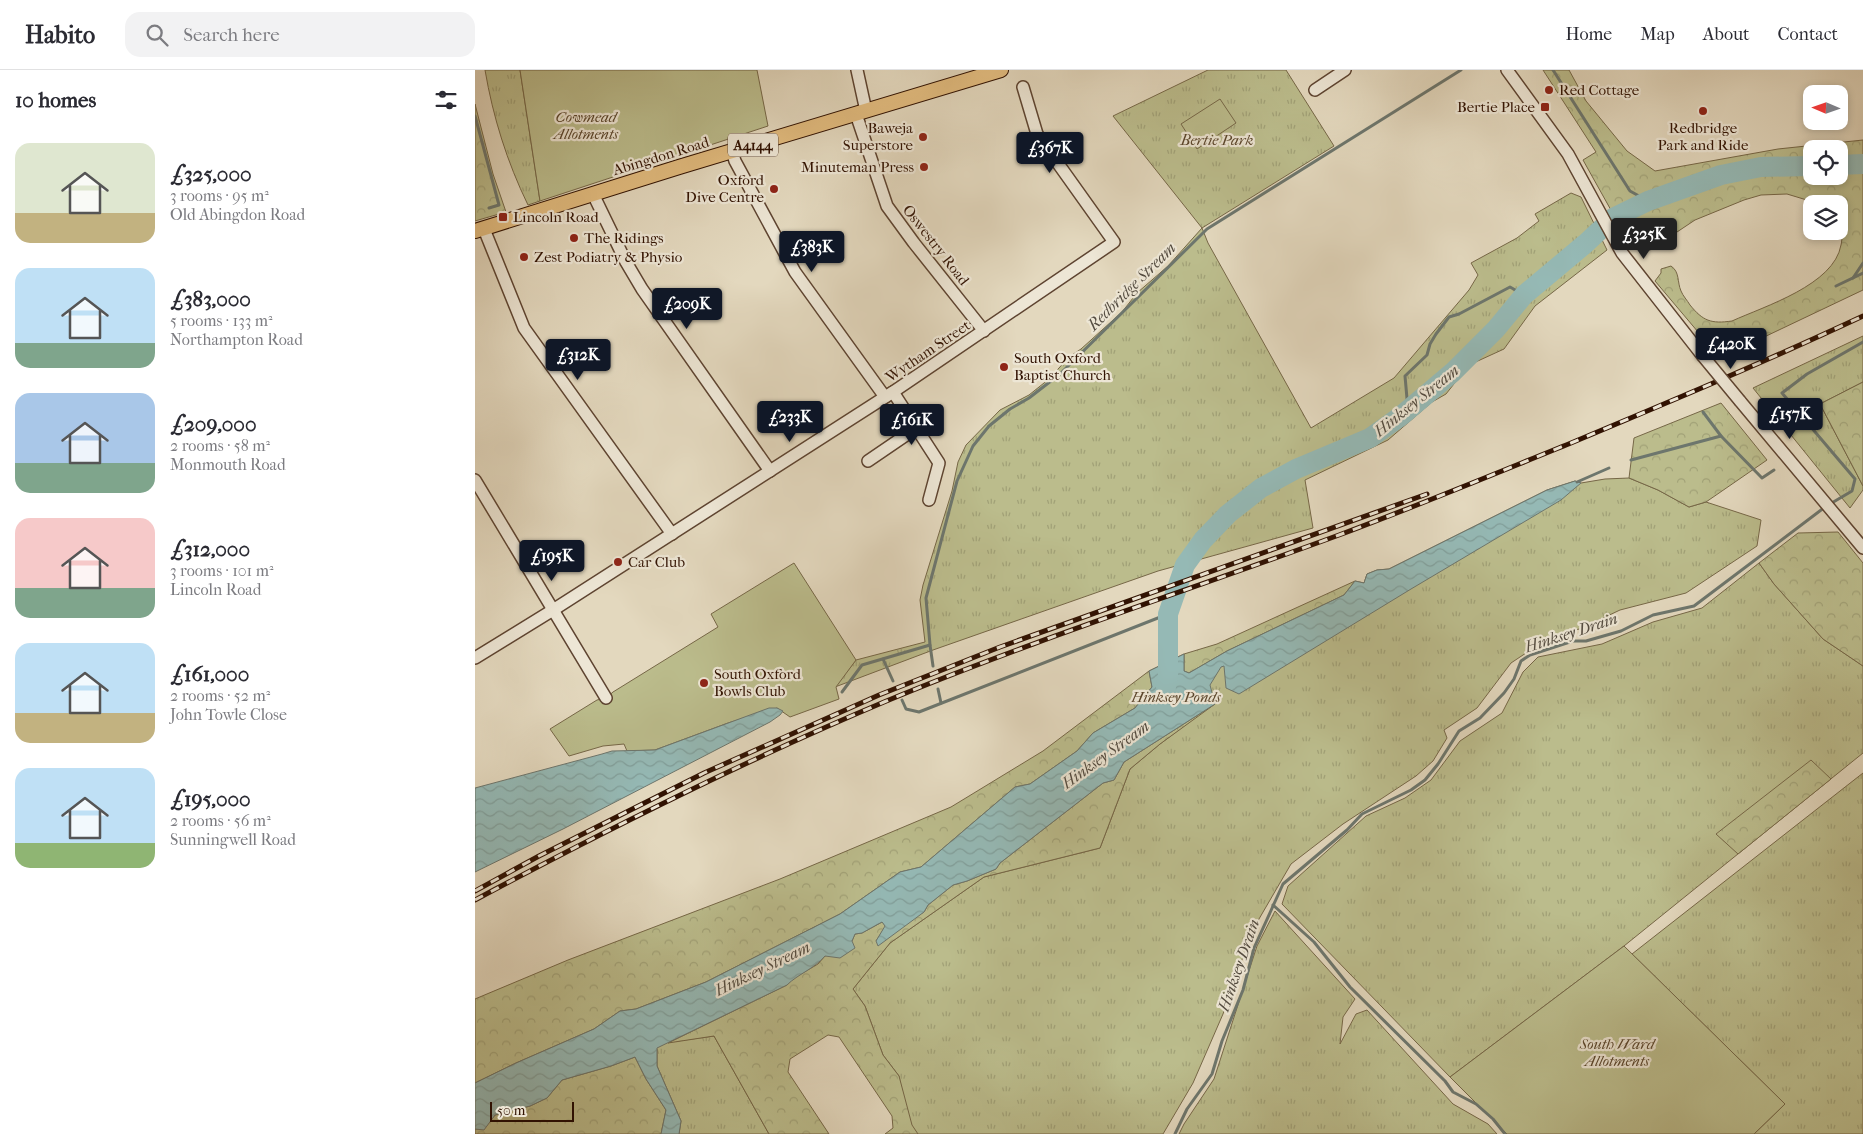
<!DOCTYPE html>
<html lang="en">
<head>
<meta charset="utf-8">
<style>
	body { margin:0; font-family:"IM FELL French Canon",serif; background:#f2f2f3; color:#2b2b33; height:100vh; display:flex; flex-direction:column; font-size:19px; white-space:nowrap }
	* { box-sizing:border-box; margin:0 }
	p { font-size:16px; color:#7c7c81 }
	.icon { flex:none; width:28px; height:28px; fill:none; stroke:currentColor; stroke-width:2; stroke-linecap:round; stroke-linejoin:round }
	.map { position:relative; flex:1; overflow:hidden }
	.drawer { display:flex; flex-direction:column; background:#fff; width:475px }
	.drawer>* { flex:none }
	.needle { width:32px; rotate:272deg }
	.buttons { position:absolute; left:1328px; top:15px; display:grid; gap:10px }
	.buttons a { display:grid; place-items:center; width:45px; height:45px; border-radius:10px; background:#fff; box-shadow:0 2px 8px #0003; font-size:25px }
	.scale { position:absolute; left:15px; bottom:12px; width:84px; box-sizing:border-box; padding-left:5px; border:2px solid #311202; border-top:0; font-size:14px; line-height:18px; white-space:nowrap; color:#311202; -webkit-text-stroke:4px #ede6d5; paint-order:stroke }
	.price { position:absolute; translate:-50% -42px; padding:0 11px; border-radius:5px; background:#111827; color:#fff; font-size:16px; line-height:32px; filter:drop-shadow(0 1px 2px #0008) }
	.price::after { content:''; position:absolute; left:50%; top:30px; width:15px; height:11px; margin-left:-8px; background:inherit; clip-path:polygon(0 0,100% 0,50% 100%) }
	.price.on { background:#222; color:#fff }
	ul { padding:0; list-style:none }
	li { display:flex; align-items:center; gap:15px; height:125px; padding:0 15px }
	li span { display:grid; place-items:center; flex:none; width:140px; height:100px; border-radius:15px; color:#555 }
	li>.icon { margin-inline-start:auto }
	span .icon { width:60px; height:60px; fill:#fffc; stroke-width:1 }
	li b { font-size:21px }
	h2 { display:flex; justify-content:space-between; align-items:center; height:60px; padding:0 15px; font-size:21px }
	header { display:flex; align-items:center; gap:30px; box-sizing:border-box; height:70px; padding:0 25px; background:#fff; border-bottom:1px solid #e1e1e2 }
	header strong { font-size:24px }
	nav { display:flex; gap:28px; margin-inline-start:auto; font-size:18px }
	.search { width:350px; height:45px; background:#f2f2f3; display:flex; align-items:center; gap:12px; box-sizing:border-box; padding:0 18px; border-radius:15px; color:#7c7c81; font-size:19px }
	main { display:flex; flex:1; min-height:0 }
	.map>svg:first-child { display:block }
</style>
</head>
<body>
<header>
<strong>Habito</strong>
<div class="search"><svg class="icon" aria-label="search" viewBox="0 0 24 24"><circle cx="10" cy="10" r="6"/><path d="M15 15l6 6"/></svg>Search here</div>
<nav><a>Home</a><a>Map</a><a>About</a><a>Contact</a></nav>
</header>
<main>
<section class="drawer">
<h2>10 homes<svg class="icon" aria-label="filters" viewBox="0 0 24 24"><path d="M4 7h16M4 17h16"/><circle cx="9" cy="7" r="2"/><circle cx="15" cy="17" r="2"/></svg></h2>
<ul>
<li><span style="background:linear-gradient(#dfe7d0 70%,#c2b280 0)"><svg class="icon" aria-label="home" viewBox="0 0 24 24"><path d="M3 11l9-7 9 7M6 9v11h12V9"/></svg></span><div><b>£325,000</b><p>3 rooms · 95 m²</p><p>Old Abingdon Road</p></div></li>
<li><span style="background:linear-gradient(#bfe0f5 75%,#7fa58c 0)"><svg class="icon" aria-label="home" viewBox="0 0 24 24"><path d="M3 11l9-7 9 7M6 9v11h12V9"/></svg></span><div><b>£383,000</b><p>5 rooms · 133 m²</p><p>Northampton Road</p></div></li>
<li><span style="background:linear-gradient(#a9c7e8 70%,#7fa58c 0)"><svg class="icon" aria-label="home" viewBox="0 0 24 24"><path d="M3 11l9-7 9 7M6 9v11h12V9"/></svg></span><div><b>£209,000</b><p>2 rooms · 58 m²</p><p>Monmouth Road</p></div></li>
<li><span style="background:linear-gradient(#f6c9c9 70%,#7fa58c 0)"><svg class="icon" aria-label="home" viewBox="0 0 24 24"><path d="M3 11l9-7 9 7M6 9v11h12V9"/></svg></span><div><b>£312,000</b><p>3 rooms · 101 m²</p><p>Lincoln Road</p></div></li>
<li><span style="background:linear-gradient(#bfe0f5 70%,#c2b280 0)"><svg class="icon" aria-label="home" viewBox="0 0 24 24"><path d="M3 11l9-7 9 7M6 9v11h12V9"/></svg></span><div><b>£161,000</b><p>2 rooms · 52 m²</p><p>John Towle Close</p></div></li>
<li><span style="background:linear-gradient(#bfe0f5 75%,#8fb573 0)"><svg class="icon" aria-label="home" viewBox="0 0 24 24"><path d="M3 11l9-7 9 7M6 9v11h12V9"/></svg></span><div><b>£195,000</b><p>2 rooms · 56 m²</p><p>Sunningwell Road</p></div></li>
</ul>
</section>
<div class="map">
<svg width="1388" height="1064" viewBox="0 0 1388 1064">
	<defs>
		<pattern id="grass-tufts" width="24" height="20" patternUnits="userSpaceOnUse" patternTransform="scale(1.25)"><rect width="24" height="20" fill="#bbbc8c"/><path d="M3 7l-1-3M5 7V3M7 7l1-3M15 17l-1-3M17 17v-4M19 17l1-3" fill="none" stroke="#a1a177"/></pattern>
		<pattern id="forest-crowns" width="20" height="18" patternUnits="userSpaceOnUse" patternTransform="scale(1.25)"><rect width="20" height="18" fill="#bbbc8c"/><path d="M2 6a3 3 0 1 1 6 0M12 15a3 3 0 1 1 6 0" fill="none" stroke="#a1a177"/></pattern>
		<pattern id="water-waves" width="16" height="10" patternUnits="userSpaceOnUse" patternTransform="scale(1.25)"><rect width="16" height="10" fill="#95b9b5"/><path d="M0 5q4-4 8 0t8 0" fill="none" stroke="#819e9a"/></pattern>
	</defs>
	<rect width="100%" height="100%" fill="#e3d8be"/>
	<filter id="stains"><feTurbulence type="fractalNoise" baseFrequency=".004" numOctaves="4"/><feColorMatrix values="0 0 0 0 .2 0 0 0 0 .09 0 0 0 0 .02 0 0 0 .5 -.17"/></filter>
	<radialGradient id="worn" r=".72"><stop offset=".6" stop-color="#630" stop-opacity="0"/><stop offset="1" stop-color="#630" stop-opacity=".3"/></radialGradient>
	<g fill="url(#grass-tufts)" stroke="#766747">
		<path d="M10,0H45L65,131L53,135C32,92 18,47 10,0Z"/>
		<polygon points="733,0 811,0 859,76 727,158 733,173 836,358 919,308 994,220 1003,205 996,193 1042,168 1064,151 1060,144 1096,123 1106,127 1132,180 1060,236 1029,279 994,295 971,324 957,332 913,370 830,410 838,458 683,501 458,580 360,617 381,590 450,572 445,530 448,515 477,421 483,392 491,375 525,340 554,325 574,309 594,287 606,279 647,242 662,223 693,196 727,158 638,46"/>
		<polygon points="1388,266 1388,312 1345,334 1388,416 1388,420 1375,438 1278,318"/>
		<polygon points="1154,408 1183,420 1214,437 1231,432 1286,450 1282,476 1211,523 1145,540 1107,558 1069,571 1036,593 1002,638 969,660 972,668 958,691 941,706 868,754 816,794 777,861 748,944 718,1013 688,1064 440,1064 433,1055 424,1006 408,985 390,936 378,919 415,873 509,807 625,778 655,699 685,674 729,641 628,713 195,972 239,966 294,1064 204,1064 206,1051 182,996 182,979 0,1059 0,1013 119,959 677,617 674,601 709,584 709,601 869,525 880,511 889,513 892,504 902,500 914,499 1072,420 1100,411 1106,413 1130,409"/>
		<polygon points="1284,493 1299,514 1348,569 1388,596 1388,683 1149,876 975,1007 807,834 813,816 891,746 930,728 956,710 985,671 1027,643 1048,602 1063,587 1127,574 1178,552 1227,538"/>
		<polygon points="1388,703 1388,1064 1279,1064 1310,1034 1157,884"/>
		<polygon points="800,841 880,929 868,947 865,974 881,944 892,940 978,1034 1013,1054 1022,1064 704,1064 709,1054 739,1009 782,876"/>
	</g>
	<g fill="url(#forest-crowns)" stroke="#766747" fill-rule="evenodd">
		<path d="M1068,0H1094L1111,31L1152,81L1180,101L1303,79L1388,70V220L1245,288L1180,211L1186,203V199L1196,196C1205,202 1202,212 1206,221C1208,226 1212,230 1215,235C1228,251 1236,254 1257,251C1290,236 1359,215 1366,175C1368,167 1366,161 1364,153C1362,147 1364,140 1364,134H1345L1312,124L1286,125L1269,130L1220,150L1175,180L1162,179L1156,176L1108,90L1121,82ZM1336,79H1364V106H1336Z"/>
		<polygon points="0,34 18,104 31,142 0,151"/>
		<polygon points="1388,312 1388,416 1345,334"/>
		<polygon points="1246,333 1292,390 1231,432 1214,437 1183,420 1154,408 1159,368"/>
		<polygon points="1363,462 1388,493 1388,596 1348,569 1299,514 1284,493 1323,463"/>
		<polygon points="880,511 869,525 752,581 714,603 709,601 709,584 742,574"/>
		<polygon points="674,601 677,617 660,638 618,663 602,681 555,714 540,717 446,797 425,802 365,844 231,912 161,939 145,941 119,959 41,993 0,1013 0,929 93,890 305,809 476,737 568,681"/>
		<polygon points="740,634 685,674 655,699 625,778 509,807 415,873 378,919 390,936 408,985 424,1006 437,1055 443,1064 410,1064 418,1058 417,1046 364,967 353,965 315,989 313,1002 354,1064 294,1064 239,966 193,973 312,915 319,908 343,894 350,886 377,871 380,864 387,863 407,852 411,856 401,871 449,842 453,835 478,815 492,811 521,799 525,793 628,713 639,710 649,692"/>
		<polygon points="1336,690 1356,709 1263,784 1241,764"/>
		<polygon points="160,987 171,1009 191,1040 186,1064 0,1064 0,1059 9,1059 20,1045 55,1036 72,1028 87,1010 136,996"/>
	</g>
	<g fill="#bbbc8c" stroke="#766747">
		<polygon points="45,0 282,0 293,56 65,131"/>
		<polygon points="745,29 761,53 722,79 706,54"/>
		<polygon points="319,493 381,590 361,617 364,629 315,647 302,638 253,653 180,680 152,681 149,674 128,676 94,686 75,659 122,630 131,628 138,622 243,557 236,544"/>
		<polygon points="1149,876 1310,1034 1279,1064 1032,1064 975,1007"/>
	</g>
	<g fill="url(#water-waves)" stroke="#6d766d">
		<path d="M1100,411L1106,413L1086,430L936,519L764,624L751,618L749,596L746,597L735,615L740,634L649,692L639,710L628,713L525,793L521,799L492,811L478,815L453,835L449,842L403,876L401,871L410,856L407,852L387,863L380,864L377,871L380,878L365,888L350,886C339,899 323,904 312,915L182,978V996L206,1051L204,1064H186L191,1040L171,1009L160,987L136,996L87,1010L72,1028L55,1036L20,1045L9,1060L0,1059V1013L41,993L119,959L145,941L161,939L231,912L365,844L425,802L446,797L540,717L555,714L602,681L618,663L660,638L677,617L674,601L709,584V601L714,603L752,581L869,525L880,511L889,513L892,504L902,500L914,499L1072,420Z"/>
		<polygon points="294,638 302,638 308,641 305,645 295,652 88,759 0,802 0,718 127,684 137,681 180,680"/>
	</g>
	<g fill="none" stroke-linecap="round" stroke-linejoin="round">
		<g stroke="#6d766d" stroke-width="3">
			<polyline points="1078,0 1155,121 1173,131"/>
			<polyline points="0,46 24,135 14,138"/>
			<polyline points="1378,208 1388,193"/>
			<polyline points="1361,216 1388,203"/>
			<polyline points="933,340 930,306 952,285 955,274 961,264 974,247 984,244 1035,217 1049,225"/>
			<polyline points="1228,342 1246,366"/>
			<polyline points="1156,390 1246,366 1287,408 1299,400"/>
			<polyline points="1102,412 1134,398"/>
			<polyline points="1355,434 1377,421 1380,409 1307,323 1332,304 1388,272"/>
			<polyline points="408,589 418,611"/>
			<polyline points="458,596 455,575 451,528 482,411 498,376 514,356 535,339 554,328 585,304 732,159 986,0"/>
			<polyline points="463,619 466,633"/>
			<polyline points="367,622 387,595 455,575"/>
			<polyline points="427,630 431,639 444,642 693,544"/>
			<polyline points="798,835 839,872 875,917 970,1011 978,1022 1001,1034 1018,1049 1030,1064"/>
			<polyline points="700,1064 712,1039 737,1004 747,971 768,920 779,878 808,814 872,760 887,744 936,720 950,710 963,694 984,661 1005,648 1029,623 1039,609 1046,591 1055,585 1098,571 1111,571 1146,561 1178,545 1219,536 1350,437"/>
		</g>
		<g stroke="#95b9b5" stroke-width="20">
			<polyline points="1364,95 1388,94"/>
			<polyline points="691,617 693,605 693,544 710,495 728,470 753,444 786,418 821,399 895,368 926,346 978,302 1021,259 1049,225 1110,174 1138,148 1173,131 1246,105 1286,97 1336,96"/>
		</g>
		<defs>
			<g id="minor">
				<polyline points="382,0 391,41"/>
				<polyline points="1032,0 1093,84 1147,183 1227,285"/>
				<polyline points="840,20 870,0"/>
				<polyline points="381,44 412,136 439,173 509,261"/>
				<polyline points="257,81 260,91 320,202 410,327"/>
				<polyline points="118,124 151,192 167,219 295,401"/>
				<polyline points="9,159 49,258 197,464"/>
				<polyline points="418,322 464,393 454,430"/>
				<polyline points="1265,331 1388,478"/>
				<polyline points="393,391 459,346"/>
				<polyline points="0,410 131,628"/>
				<polyline points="0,588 78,540 418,322 639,172 562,64 548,17"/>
			</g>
			<polyline id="major" points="0,161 204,97 526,0"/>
		</defs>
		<use href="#minor" stroke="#5e4431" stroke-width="14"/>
		<use href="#major" stroke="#311202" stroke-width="16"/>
		<use href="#minor" stroke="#ede6d5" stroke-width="11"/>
		<use href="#major" stroke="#e2bc7f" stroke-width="14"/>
		<defs>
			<g id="rail">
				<polyline points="0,821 64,786 229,703 404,625 525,577 952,424"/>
				<path d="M0,830C133,759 269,691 409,632C558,570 712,521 864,465C942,436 1019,404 1096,373C1194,332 1292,291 1388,246"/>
			</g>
		</defs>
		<use href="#rail" stroke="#311202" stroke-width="5"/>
		<use href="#rail" stroke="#ede6d5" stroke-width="3" stroke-dasharray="9" stroke-linecap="butt"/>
		<defs>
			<polyline id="minor-bridge" points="1227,285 1265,331"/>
		</defs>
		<use href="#minor-bridge" stroke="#5e4431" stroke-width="14" stroke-linecap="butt"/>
		<use href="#minor-bridge" stroke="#ede6d5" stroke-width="11"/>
	</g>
	<g fill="#8f2418" stroke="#ede6d5" stroke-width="2">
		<circle cx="1074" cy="20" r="5"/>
		<rect x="1065" y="32" width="10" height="10" rx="2.5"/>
		<circle cx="1228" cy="41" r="5"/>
		<circle cx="448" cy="67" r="5"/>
		<circle cx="449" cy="97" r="5"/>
		<circle cx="299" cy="119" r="5"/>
		<rect x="23" y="142" width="10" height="10" rx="2.5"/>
		<circle cx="99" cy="168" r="5"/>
		<circle cx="49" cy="187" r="5"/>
		<circle cx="529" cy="297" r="5"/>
		<circle cx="143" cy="492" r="5"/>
		<circle cx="229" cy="613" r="5"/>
	</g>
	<g text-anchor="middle" stroke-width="4.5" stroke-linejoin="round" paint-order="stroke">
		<rect fill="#ede6d5" stroke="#695241" stroke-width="1" x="253" y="63.5" width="50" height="23" rx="4"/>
		<g font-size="14" font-weight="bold" fill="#311202">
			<text x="278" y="80">A4144</text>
		</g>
		<g font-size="15" fill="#311202" stroke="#ede6d5" text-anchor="start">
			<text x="1084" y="25">Red Cottage</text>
			<text x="1060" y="42" text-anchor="end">Bertie Place</text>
			<text x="438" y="63" text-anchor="end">Baweja<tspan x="438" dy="17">Superstore</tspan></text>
			<text x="1228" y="63" text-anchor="middle">Redbridge<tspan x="1228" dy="17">Park and Ride</tspan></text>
			<text x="439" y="102" text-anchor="end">Minuteman Press</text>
			<text x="289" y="115" text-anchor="end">Oxford<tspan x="289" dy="17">Dive Centre</tspan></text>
			<text x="38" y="152">Lincoln Road</text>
			<text x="109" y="173">The Ridings</text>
			<text x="59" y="192">Zest Podiatry &amp; Physio</text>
			<text x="539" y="293">South Oxford<tspan x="539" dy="17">Baptist Church</tspan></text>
			<text x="153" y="497">Car Club</text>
			<text x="239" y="609">South Oxford<tspan x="239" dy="17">Bowls Club</tspan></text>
		</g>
		<g font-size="15" font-style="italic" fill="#5a452b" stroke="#ede6d5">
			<text x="111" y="52">Cowmead<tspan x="111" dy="17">Allotments</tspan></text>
			<text x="742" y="75">Bertie Park</text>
			<text x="701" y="632">Hinksey Ponds</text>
			<text x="1142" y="979">South Ward<tspan x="1142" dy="17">Allotments</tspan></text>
		</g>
		<g font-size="15" fill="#311202" stroke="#ede6d5">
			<text transform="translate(186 86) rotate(-17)" y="5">Abingdon Road</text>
			<text transform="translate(461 175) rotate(52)" y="5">Oswestry Road</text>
			<text transform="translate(453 281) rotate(-34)" y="5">Wytham Street</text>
		</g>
		<g font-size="16" font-style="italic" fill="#544c41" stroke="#ede6d5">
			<text transform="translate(656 216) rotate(-45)" y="6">Redbridge Stream</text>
			<text transform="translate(941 330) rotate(-39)" y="6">Hinksey Stream</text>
			<text transform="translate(1096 562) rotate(-18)" y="6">Hinksey Drain</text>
			<text transform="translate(630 684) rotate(-36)" y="6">Hinksey Stream</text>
			<text transform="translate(763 895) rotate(-71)" y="6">Hinksey Drain</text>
			<text transform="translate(287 898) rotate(-26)" y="6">Hinksey Stream</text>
		</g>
	</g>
	<rect width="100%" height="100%" filter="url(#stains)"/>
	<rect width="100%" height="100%" fill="url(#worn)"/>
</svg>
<div class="buttons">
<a><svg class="needle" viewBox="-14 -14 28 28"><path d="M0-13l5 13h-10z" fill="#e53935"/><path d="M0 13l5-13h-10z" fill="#7c7c81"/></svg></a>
<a><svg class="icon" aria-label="locate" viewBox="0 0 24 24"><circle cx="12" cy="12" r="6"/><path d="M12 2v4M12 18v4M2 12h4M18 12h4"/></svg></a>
<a><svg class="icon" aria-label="layers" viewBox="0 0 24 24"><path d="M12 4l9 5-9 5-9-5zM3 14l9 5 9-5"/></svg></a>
</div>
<div class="scale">50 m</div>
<b class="price" style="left:575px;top:104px">£367K</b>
<b class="price on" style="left:1169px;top:190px">£325K</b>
<b class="price" style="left:337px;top:203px">£383K</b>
<b class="price" style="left:212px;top:260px">£209K</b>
<b class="price" style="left:1256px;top:300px">£420K</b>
<b class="price" style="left:103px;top:311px">£312K</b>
<b class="price" style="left:1315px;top:370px">£157K</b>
<b class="price" style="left:315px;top:373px">£233K</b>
<b class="price" style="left:437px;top:376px">£161K</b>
<b class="price" style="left:77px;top:512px">£195K</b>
</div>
</main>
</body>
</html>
